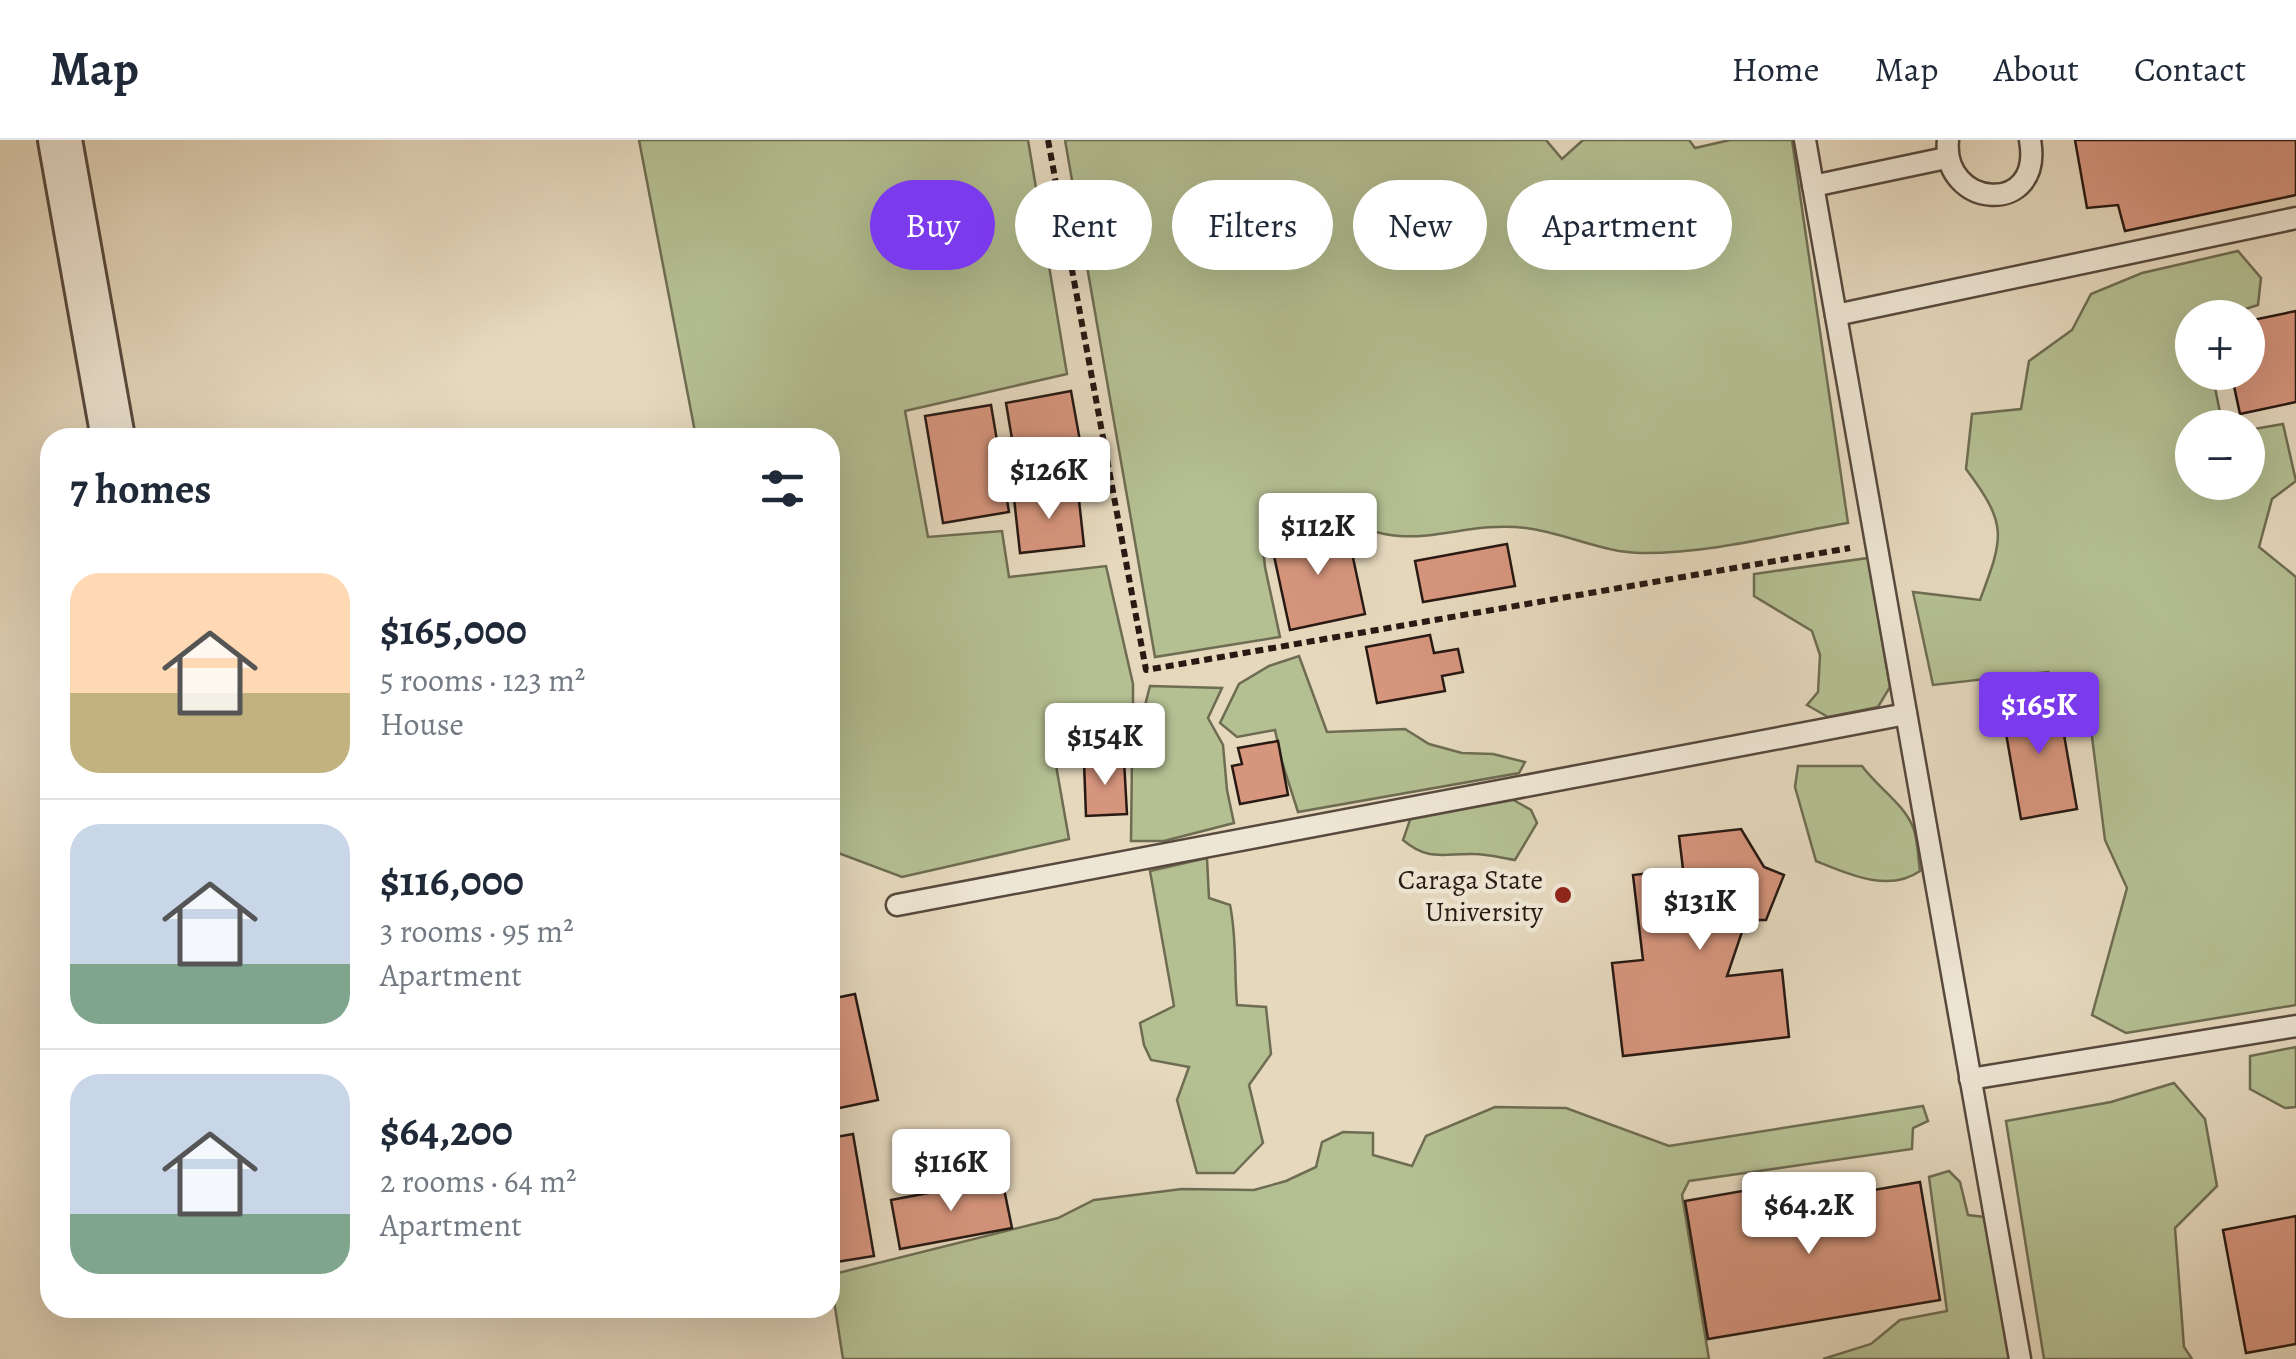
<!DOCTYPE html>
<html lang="en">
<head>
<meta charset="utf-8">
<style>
	body { margin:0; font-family:Alegreya,serif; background:#f2f2f3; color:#1f2937; height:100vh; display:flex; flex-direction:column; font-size:38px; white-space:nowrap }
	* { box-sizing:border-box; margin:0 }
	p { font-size:32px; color:#747a83 }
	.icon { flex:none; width:55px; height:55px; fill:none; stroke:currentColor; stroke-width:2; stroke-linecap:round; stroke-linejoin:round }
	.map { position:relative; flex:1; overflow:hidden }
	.sheet { position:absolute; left:40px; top:288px; width:800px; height:890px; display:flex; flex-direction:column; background:#fff; border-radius:30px; box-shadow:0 10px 40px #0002 }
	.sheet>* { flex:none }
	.banner { position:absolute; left:870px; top:40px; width:950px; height:90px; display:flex; gap:20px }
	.controls { position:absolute; left:2175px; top:160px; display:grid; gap:20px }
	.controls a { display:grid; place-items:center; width:90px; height:90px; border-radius:50%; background:#fff; box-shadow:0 10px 40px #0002; font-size:50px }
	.price { position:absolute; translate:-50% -85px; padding:0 22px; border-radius:10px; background:#fff; color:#222; font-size:32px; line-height:65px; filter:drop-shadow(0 2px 5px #0008) }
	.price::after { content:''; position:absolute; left:50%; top:60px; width:30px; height:22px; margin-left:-15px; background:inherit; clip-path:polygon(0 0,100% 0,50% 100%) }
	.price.selected { background:#7c3aed; color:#fff }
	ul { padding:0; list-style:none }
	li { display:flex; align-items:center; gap:30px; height:250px; padding:0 30px }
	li+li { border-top:2px solid #e0e1e3 }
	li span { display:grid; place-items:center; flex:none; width:280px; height:200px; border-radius:30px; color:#555 }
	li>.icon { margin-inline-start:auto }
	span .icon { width:120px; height:120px; fill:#fffc; stroke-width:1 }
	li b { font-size:42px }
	h2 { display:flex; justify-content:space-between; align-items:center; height:120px; padding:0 30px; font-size:42px }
	.tag { padding:0 35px; border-radius:45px; background:#fff; box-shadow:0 10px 40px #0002; font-size:35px; line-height:90px }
	.tag.selected { background:#7c3aed; color:#fff }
	header { display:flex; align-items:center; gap:60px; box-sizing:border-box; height:140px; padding:0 50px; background:#fff; border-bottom:2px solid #e0e1e3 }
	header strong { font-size:48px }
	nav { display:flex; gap:55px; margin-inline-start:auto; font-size:35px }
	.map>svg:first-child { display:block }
</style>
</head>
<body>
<header>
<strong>Map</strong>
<nav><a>Home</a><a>Map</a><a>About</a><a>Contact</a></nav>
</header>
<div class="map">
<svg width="2296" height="1219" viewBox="0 0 2296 1219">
	<rect width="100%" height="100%" fill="#e5d8bd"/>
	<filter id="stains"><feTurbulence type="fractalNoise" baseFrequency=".002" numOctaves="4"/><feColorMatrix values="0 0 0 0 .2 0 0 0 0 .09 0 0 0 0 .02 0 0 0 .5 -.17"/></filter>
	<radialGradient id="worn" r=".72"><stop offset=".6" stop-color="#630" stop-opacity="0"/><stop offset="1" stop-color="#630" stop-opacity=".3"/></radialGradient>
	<g fill="#b4bf92" stroke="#6e6c52" stroke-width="2.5">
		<polygon points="639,0 1028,0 1067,234 905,271 928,397 1002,391 1009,437 1106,426 1133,544 1133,603 1054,614 1069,699 902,737 830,710 830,298 696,297"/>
		<path d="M1065,0H1546L1562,19L1583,0H1689L1695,8L1730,0H1792L1848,383C1782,394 1713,413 1645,413C1605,414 1566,393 1526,388C1457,379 1408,419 1341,376L1261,390L1265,427L1280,497L1155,517Z"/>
		<path d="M2238,111L2261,138L2258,165L2220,177L2192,178V232L2212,233L2223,287L2192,288V342H2248V290L2283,284L2296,341L2272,359L2259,407L2296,437V865L2126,893L2092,875L2127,748L2105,700L2087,557L2048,532L1933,545L1913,452L1980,460C2004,396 2008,385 1966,329L1972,274L2021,269L2029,221L2072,190L2091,154L2142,133Z"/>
		<polygon points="1868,418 1890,547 1878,567 1828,577 1807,565 1818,552 1820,515 1812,491 1754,456 1754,434"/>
		<polygon points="1299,516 1327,592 1405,589 1429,604 1462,613 1493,614 1525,622 1519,633 1298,672 1282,622 1275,590 1237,597 1220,583 1239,544 1269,526"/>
		<polygon points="1150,546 1222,548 1208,578 1223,605 1227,650 1234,683 1164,701 1131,701 1132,616"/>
		<path d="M1798,626H1862C1877,647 1906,665 1914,690C1918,702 1918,718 1920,731C1889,753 1848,734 1816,721L1795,647Z"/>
		<path d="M1510,658L1531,670L1537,683L1515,720C1502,718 1487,714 1474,714C1444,713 1429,722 1403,700L1412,674Z"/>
		<path d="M1207,718L1209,758L1230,765C1237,798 1234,831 1237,865L1266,867L1271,914L1249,945L1263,1003L1234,1033H1197L1177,960L1189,927L1151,920L1144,905L1140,883L1174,866L1150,731Z"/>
		<polygon points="2296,907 2296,967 2285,968 2250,949 2250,916"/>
		<polygon points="2174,943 2205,979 2217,1046 2175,1088 2184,1207 2192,1219 2044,1219 2006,981 2111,962"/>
		<polygon points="1923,966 1928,981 1913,988 1912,1009 1689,1041 1682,1055 1709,1219 843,1219 830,1135 1058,1078 1094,1060 1182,1049 1254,1050 1286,1041 1316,1027 1322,1002 1343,992 1373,993 1373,1015 1412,1026 1426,996 1495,967 1566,968 1669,1006"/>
		<polygon points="1949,1031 1960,1042 1968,1075 1984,1077 2011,1219 1823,1219 1871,1204 1900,1180 1947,1171 1929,1037"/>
	</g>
	<g fill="#d6957d" stroke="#281913" stroke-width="2.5">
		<polygon points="2075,0 2296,0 2296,55 2125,91 2118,65 2087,68"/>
		<polygon points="2296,171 2296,262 2240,274 2231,232 2248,232 2248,181"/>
		<polygon points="1071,251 1080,301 1014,311 1006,263"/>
		<polygon points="991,265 1009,372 943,383 925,276"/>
		<polygon points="1078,351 1084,406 1020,413 1014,358"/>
		<polygon points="1346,385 1365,474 1290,490 1271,402"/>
		<polygon points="1507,404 1515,446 1423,462 1415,421"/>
		<polygon points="1430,495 1434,513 1458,509 1463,532 1442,536 1445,551 1377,563 1366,507"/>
		<polygon points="2057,555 2077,669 2021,679 2001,565"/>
		<polygon points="1278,601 1288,655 1240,664 1232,626 1242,624 1238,608"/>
		<polygon points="1124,620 1127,674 1086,676 1084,622"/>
		<polygon points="1741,689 1764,727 1784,735 1766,780 1746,780 1727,836 1782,830 1789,897 1623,916 1612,823 1643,820 1633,735 1683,729 1679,696"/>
		<polygon points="855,854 878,960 830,970 830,859"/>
		<polygon points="853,994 874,1116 830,1123 830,998"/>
		<polygon points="1002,1039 1012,1088 900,1109 891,1060"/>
		<polygon points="1920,1042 1940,1160 1708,1199 1685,1061 1783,1044 1787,1065"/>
		<polygon points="2296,1076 2296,1204 2246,1213 2223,1090"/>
	</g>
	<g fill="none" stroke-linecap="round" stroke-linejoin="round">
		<defs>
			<g id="lane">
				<polyline points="1805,0 2020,1219"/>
				<path d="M1948,0C1941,68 2044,78 2030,0"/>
				<polyline points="1813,46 1946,18"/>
				<polyline points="1836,175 2296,78"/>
				<polyline points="897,765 1906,574"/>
				<polyline points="1970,939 2296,886"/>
			</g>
			<polyline id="street" points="60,0 113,298"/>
		</defs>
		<use href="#lane" stroke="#57493e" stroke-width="25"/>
		<use href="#street" stroke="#57493e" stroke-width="48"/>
		<polyline stroke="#281913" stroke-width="6" stroke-dasharray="8 5" stroke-linecap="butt" points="1048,0 1146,530 1850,408"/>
		<use href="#lane" stroke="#eee6d4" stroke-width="20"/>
		<use href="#street" stroke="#eee6d4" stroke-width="42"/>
	</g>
	<circle fill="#8f2418" stroke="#eee6d4" stroke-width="4" cx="1563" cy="755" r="10"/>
	<g text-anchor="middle" stroke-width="9" stroke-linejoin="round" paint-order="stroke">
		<g font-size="28" fill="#281913" stroke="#eee6d4" text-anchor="end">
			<text x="1543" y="749">Caraga State<tspan x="1543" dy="32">University</tspan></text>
		</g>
	</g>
	<rect width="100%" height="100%" filter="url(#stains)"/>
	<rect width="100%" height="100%" fill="url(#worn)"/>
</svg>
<div class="controls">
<a>+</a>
<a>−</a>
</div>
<b class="price" style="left:1049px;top:382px">$126K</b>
<b class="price" style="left:1318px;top:438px">$112K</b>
<b class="price selected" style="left:2039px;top:617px">$165K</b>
<b class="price" style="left:1105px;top:648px">$154K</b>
<b class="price" style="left:1700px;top:813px">$131K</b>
<b class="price" style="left:951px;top:1074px">$116K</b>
<b class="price" style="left:1809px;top:1117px">$64.2K</b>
<div class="banner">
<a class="tag selected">Buy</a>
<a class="tag">Rent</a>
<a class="tag">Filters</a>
<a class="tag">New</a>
<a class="tag">Apartment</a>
</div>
<section class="sheet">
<h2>7 homes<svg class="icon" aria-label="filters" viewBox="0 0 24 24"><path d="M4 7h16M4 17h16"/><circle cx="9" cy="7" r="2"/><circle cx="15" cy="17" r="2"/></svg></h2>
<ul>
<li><span style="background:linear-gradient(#ffd9b3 60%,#c2b280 0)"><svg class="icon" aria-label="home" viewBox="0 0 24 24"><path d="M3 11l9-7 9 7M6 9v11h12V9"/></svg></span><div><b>$165,000</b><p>5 rooms · 123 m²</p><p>House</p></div></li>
<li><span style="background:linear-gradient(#c9d6e8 70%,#7fa58c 0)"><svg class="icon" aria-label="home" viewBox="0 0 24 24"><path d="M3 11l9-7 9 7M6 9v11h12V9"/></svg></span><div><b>$116,000</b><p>3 rooms · 95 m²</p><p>Apartment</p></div></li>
<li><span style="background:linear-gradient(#c9d6e8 70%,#7fa58c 0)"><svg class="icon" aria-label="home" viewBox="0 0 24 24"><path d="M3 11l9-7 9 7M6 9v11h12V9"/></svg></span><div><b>$64,200</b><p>2 rooms · 64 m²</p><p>Apartment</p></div></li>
</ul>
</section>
</div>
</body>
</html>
